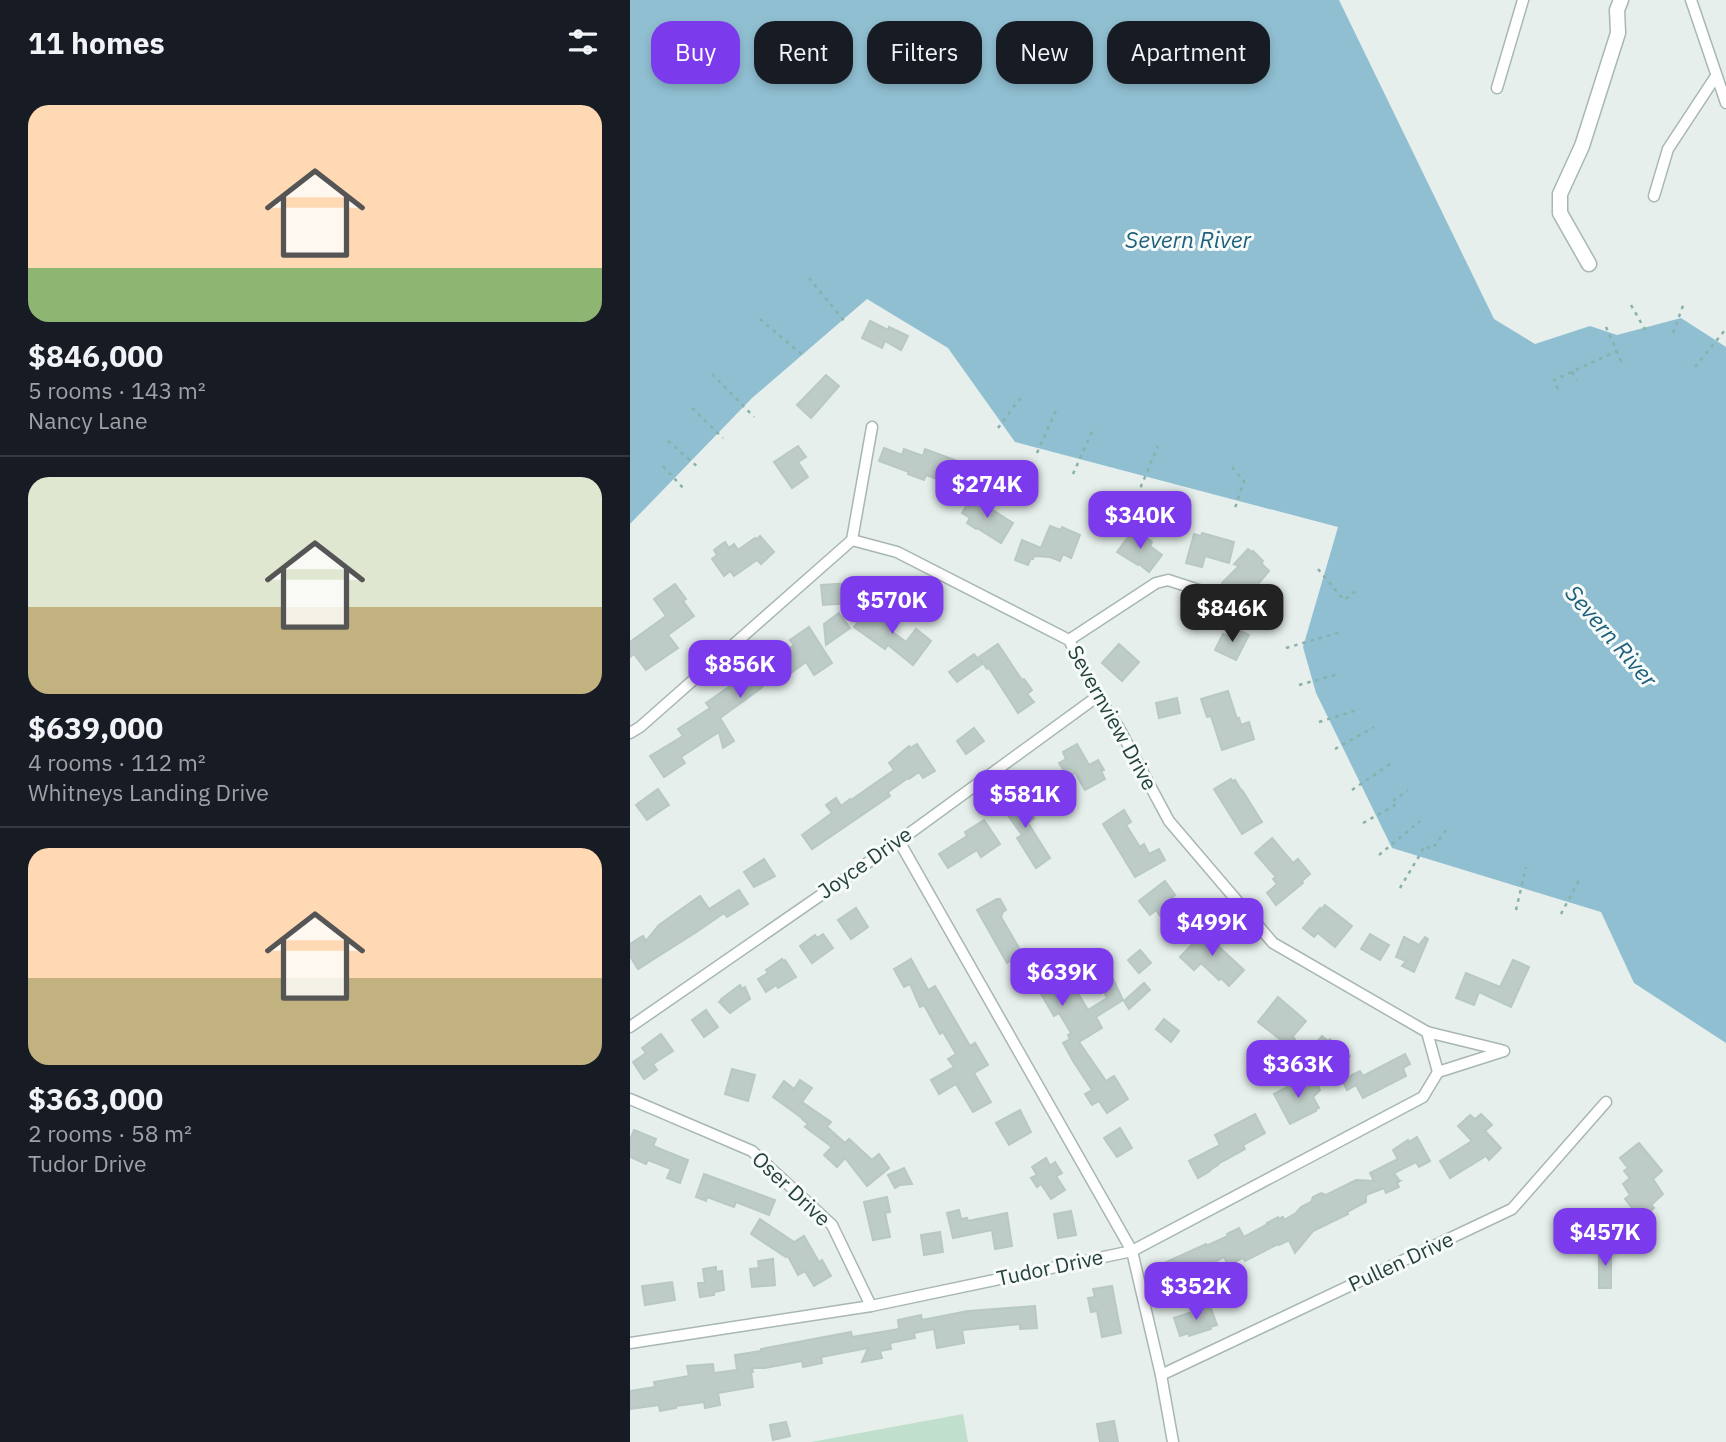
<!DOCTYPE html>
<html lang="en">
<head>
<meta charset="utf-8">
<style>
	body { margin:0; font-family:"IBM Plex Sans",sans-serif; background:#20242c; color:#f1f3f6; height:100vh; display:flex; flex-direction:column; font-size:26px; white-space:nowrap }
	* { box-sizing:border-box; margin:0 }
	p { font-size:23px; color:#9ea1a6 }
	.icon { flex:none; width:38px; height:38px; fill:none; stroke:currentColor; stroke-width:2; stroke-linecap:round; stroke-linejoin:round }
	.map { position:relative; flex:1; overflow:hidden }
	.drawer { display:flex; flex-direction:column; background:#171b24; width:630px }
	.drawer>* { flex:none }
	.top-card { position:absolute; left:21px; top:21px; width:665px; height:63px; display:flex; gap:14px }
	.price { position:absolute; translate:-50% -60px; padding:0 16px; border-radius:14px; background:#7c3aed; color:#fff; font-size:23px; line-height:46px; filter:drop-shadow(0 2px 4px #0008) }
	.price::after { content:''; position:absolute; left:50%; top:42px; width:21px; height:16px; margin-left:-10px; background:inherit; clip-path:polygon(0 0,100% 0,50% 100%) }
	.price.current { background:#222; color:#fff }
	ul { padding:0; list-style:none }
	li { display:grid; align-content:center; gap:14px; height:371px; padding:0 28px }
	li+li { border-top:2px solid #363941 }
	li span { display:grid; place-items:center; height:217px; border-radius:21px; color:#555 }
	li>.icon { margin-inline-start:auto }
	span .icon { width:126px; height:126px; fill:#fffc; stroke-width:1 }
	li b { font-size:30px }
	h2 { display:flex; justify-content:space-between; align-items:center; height:84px; padding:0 28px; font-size:30px }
	.tag { padding:0 24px; border-radius:21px; background:#171b24; box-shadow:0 4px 10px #0003; font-size:24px; line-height:63px }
	.tag.current { background:#7c3aed; color:#fff }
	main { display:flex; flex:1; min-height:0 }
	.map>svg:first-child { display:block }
</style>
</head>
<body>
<main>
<section class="drawer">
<h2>11 homes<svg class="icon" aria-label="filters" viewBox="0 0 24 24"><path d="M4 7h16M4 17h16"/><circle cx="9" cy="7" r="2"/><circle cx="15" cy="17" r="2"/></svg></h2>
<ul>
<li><span style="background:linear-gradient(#ffd9b3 75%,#8fb573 0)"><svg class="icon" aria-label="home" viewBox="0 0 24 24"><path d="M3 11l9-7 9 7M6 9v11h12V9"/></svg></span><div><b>$846,000</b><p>5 rooms · 143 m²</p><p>Nancy Lane</p></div></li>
<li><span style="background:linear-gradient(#dfe7d0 60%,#c2b280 0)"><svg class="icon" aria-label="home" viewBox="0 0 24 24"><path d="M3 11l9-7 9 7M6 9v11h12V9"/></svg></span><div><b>$639,000</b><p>4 rooms · 112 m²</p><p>Whitneys Landing Drive</p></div></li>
<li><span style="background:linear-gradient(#ffd9b3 60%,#c2b280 0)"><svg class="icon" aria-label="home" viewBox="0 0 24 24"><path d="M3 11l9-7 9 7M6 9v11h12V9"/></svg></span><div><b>$363,000</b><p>2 rooms · 58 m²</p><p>Tudor Drive</p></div></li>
</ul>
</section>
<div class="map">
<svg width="1096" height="1442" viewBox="0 0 1096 1442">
	<rect width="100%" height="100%" fill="#e6efec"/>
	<polygon fill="#c0dfcc" points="333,1414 338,1442 181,1442"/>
	<polygon fill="#90bfd2" points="0,0 709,0 864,319 905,344 960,326 987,335 1051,318 1096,347 1096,1043 1004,983 971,912 762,848 686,693 673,647 708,527 385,442 318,348 237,299 122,398 0,524"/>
	<g fill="#beccc8" stroke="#b8c8c4" stroke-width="2">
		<polygon points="240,321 258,330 259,327 278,336 271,350 255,341 252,348 232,338"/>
		<polygon points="196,375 209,386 181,418 167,405"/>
		<polygon points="168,446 176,457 168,462 178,477 162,488 144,462"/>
		<polygon points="254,448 272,455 274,449 293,456 295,449 325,460 318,477 309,474 307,479 296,475 294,480 278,474 279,472 249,461"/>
		<polygon points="342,497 383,523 371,543 347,528 346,529 337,523 340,518 332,513"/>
		<polygon points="420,526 431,530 432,527 450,535 441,558 433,554 430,561 420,557 404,556 403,559 401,558 398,565 385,560 392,540 411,548"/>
		<polygon points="502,532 509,537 512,534 522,542 520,546 532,555 519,572 509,564 508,565 487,552"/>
		<polygon points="572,533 604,542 599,563 575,556 572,567 556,563 564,534 571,536"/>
		<polygon points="130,536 144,552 131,564 127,560 104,576 100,571 94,576 82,559 87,555 84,550 95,542 99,548 104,544 108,550 125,538 127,539"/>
		<polygon points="618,549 622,552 623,551 633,561 631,563 639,571 622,591 614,584 604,594 592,583 609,566 604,564"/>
		<polygon points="239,582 245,585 235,602 193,605 191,585"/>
		<polygon points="45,584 56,599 53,601 64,616 38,635 48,648 16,670 4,654 0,657 0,642 36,616 24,599"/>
		<polygon points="241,605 253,615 249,619 261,628 260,630 276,642 286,629 301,641 283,665 258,645 255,649 224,627"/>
		<polygon points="209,613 220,628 196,645 194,624"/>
		<polygon points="179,627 202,663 184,675 176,662 154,678 149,671 130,689 90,718 104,741 93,748 89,732 51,757 55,763 34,777 20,756 53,736 48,729 80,708 76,703 106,682 119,673 127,670 128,671 164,645 160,640"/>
		<polygon points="605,628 619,635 606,660 585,650 593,634 601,637"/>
		<polygon points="368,644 392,680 394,679 402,690 397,694 404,702 388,713 359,668 357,669 349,657"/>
		<polygon points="489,644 509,662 492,681 472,663"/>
		<polygon points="344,654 352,664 327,682 319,672"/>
		<polygon points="598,691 607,719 609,718 611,725 619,722 624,739 592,750 581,716 577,717 571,699"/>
		<polygon points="547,698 550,713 529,718 526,703"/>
		<polygon points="344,728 354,741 336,754 327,741"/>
		<polygon points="287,744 305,771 293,778 289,772 279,779 278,778 258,792 260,796 182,849 172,835 202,813 196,805 206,798 211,806 220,799 221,800 264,770 259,763 279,746 280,748"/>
		<polygon points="447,744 459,765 468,760 474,770 471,771 475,779 455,790 445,773 438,777 429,763 436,759 433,752"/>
		<polygon points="601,779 602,781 605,780 611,790 612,790 632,822 612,834 584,789"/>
		<polygon points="28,789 39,805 17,820 6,805"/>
		<polygon points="382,794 393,808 395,806 404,818 398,823 420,858 406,868 387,838 392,835 369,803"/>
		<polygon points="494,810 501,822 496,825 510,847 514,844 519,854 529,849 535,860 505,877 473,824"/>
		<polygon points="354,820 370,844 351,857 347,850 318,868 309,854 337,836 335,832"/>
		<polygon points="642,838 663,863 668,859 680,874 672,881 673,883 646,905 637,893 647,884 643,879 646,877 625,853"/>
		<polygon points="134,859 145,876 124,887 114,872"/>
		<polygon points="535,881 545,895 539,900 555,921 541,931 526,910 520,915 509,901"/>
		<polygon points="109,890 118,904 97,917 94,913 68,931 8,969 0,956 0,944 13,936 16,941 29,925 70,896 79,909"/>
		<polygon points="367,899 370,899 376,910 373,912 371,917 399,965 404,961 408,969 415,966 428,990 438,984 443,992 446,990 458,1010 477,998 469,981 481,975 493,1000 466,1017 472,1028 449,1042 476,1081 484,1076 498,1099 477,1113 469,1101 462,1105 455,1094 462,1090 443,1061 433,1043 440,1039 438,1035 441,1033 429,1013 424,1016 407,987 398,992 383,959 377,963 347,910"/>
		<polygon points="695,905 722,926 705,947 688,933 684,937 673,928 690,908 691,910"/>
		<polygon points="226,908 238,927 221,939 208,920"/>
		<polygon points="577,929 591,942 588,946 614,970 599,986 591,978 589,980 571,963 564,970 550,957"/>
		<polygon points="193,934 203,948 182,963 170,946 185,935 187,938"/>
		<polygon points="740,934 759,945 750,960 731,949"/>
		<polygon points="774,937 789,945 795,937 798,939 784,972 772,966 776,961 766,957"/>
		<polygon points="510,950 521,963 509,973 498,960"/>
		<polygon points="152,959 153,961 155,960 166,977 148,988 146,985 136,992 128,979 138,973 136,970"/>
		<polygon points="281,959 298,990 305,986 340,1046 345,1043 358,1065 344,1073 361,1102 343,1112 326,1084 309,1094 301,1080 324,1067 318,1059 326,1054 313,1032 310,1034 294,1005 290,1007 280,984 274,987 264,969"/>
		<polygon points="883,960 899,967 881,1007 849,992 844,1005 826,998 836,973 870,987"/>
		<polygon points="514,983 520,990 499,1009 494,1001"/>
		<polygon points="110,985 112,989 115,987 120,999 100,1013 89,1002 92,1000 91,999"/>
		<polygon points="648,997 676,1021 663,1036 675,1060 673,1061 652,1041 628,1022"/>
		<polygon points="76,1010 88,1027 74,1037 62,1020"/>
		<polygon points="534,1019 549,1031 541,1042 526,1029"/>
		<polygon points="31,1034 43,1051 23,1064 27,1070 14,1079 3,1062 16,1053 12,1048"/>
		<polygon points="692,1036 698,1041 700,1039 720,1056 711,1065 705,1060 701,1062 683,1047"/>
		<polygon points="775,1054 780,1064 773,1068 776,1076 733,1098 726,1085 717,1090 712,1080 730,1071 733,1076"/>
		<polygon points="102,1069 125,1075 118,1101 95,1094"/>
		<polygon points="170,1080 182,1088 172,1102 201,1122 197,1127 215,1143 219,1139 242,1160 249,1154 259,1168 237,1186 215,1158 207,1167 194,1155 202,1147 175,1127 178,1124 172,1119 172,1118 143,1097 154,1081 164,1089"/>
		<polygon points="671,1080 673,1086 685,1080 690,1090 683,1097 689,1108 686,1109 686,1111 660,1124 644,1094"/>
		<polygon points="390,1110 401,1132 379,1145 366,1123"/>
		<polygon points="625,1114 635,1133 613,1145 615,1149 588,1164 588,1165 580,1170 580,1171 568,1178 559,1161 590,1145 585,1135"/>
		<polygon points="851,1114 862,1125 855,1131 871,1148 859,1160 856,1156 820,1178 810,1161 842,1141 828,1126 840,1115 845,1119"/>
		<polygon points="490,1128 502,1148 487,1157 474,1138"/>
		<polygon points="4,1130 26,1139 23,1146 58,1160 50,1183 37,1178 41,1169 18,1160 16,1164 0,1157 0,1140"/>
		<polygon points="787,1137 800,1161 789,1167 786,1162 764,1173 769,1180 766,1181 770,1181 767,1183 769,1187 756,1193 754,1188 736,1195 736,1202 717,1212 718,1214 683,1231 665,1253 659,1240 649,1245 648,1244 615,1261 613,1258 598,1265 594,1257 565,1272 567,1277 545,1287 534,1263 576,1244 576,1246 598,1236 597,1234 609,1228 614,1237 638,1224 637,1223 648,1217 649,1219 653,1217 654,1220 666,1213 671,1207 681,1202 683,1197 691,1193 696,1195 726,1180 744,1181 740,1173 768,1159 763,1150 778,1140 779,1142"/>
		<polygon points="1009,1143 1032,1171 1023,1179 1033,1194 1021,1205 1024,1208 1011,1219 995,1199 1000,1195 993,1184 1000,1178 994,1171 998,1168 990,1158"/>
		<polygon points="416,1158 420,1166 425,1162 432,1173 426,1176 435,1190 421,1199 411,1184 407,1187 401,1178 407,1175 402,1167"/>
		<polygon points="274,1168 282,1184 270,1185 265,1188 258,1175"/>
		<polygon points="74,1174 145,1200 139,1215 106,1202 104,1207 77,1197 76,1201 66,1197"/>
		<polygon points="257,1197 260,1212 255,1213 260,1237 243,1240 234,1202"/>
		<polygon points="329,1210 331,1219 337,1218 338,1221 377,1213 382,1246 365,1249 362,1230 323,1238 317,1213"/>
		<polygon points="441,1211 446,1235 428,1238 424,1214"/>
		<polygon points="130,1219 164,1242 174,1236 189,1262 192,1260 201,1276 184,1286 175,1271 168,1275 158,1256 156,1257 121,1234"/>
		<polygon points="310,1232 313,1252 294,1255 291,1235"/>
		<rect x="969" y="1248" width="12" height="40"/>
		<polygon points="143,1259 145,1285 122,1287 120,1269 129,1268 128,1261"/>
		<polygon points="86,1267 86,1272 92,1271 94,1290 84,1292 84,1295 70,1297 68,1283 75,1283 73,1269"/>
		<polygon points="42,1282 45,1300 15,1305 12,1286"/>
		<polygon points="482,1286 491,1333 472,1337 467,1311 461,1312 458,1298 465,1297 463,1289"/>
		<polygon points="405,1306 407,1328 390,1329 390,1324 332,1330 334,1343 307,1348 304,1329 284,1333 285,1338 260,1343 261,1349 250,1351 252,1358 232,1362 238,1348 191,1357 192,1363 173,1367 172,1361 135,1368 122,1368 123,1372 121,1372 123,1387 88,1393 90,1405 75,1408 74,1402 46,1406 46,1408 30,1411 29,1405 0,1409 0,1391 25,1387 24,1382 59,1376 57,1366 83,1364 84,1373 107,1370 105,1355 131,1351 131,1349 221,1332 222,1337 269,1329 268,1320 291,1315 292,1320 338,1311"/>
		<polygon points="580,1306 587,1325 580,1327 581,1329 559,1336 559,1333 550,1336 544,1318"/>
		<polygon points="484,1421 488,1442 470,1442 467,1424"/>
		<polygon points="156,1422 160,1436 143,1440 140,1425"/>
	</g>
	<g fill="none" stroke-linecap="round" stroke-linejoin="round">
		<defs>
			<g id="minor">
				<polyline points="1061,0 1096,103"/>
				<polyline points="867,88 893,0"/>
				<polyline points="1024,196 1038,149 1086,76"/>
				<polyline points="222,540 242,427"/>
				<polyline points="439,640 526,583 538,580 575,592"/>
				<polyline points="0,733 10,727 222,540 267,552 439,640 468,696 489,728 539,821 643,943 797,1032 808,1072"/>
				<polyline points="269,841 502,1251 531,1375 543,1442"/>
				<polyline points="0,1027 269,841 468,696"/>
				<polyline points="797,1032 871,1050"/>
				<polyline points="0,1099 122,1151 202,1225 241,1306"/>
				<polyline points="0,1343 241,1306 502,1251 793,1097 808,1072 874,1051"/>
				<polyline points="531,1375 882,1209 976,1102"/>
			</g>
			<polyline id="tertiary" points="959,264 930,213 930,194 952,146 988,33 987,10 991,0"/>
		</defs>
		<use href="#minor" stroke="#a8b7b4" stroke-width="13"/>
		<use href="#tertiary" stroke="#a8b7b4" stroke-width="17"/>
		<g stroke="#87b1aa" stroke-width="2.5" stroke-dasharray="3.5 5" stroke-linecap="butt">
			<polyline points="179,278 215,322"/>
			<polyline points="1001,305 1017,333"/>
			<polyline points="130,319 175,357"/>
			<polyline points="976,327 991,361 996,360"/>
			<polyline points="1043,333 1054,303"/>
			<polyline points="1065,367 1095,330"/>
			<polyline points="942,372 947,380"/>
			<polyline points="82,374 124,417"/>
			<polyline points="928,389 924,380 987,351"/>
			<polyline points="62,408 93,438"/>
			<polyline points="368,428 392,396"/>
			<polyline points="38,441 69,468"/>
			<polyline points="407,453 428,406"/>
			<polyline points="33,466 54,489"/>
			<polyline points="602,467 614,481 605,508"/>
			<polyline points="443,474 464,427"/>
			<polyline points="504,503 528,446"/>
			<polyline points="688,569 714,600 726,591"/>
			<polyline points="656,648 711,632"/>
			<polyline points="669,685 709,674"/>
			<polyline points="689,722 730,709"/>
			<polyline points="705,749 744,727"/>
			<polyline points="722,790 763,762"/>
			<polyline points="733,823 767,804 764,800 778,790"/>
			<polyline points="749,855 790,821"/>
			<polyline points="770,888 795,846 802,849 818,828"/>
			<polyline points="886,910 896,867"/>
			<polyline points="931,914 950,878"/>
		</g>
		<use href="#minor" stroke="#fff" stroke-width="10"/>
		<use href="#tertiary" stroke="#fff" stroke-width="14"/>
	</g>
	<g text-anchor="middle" stroke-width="6" stroke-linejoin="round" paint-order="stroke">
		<g font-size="21" fill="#25413d" stroke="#f7fbf9">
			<text transform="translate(482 718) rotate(61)" y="7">Severnview Drive</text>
			<text transform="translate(235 863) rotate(-35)" y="7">Joyce Drive</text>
			<text transform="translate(161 1189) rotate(43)" y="7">Oser Drive</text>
			<text transform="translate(771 1262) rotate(-25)" y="7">Pullen Drive</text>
			<text transform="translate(420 1268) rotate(-12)" y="7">Tudor Drive</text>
		</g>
		<g font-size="23" font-style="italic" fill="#1f607d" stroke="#f7fbf9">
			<text x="558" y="248">Severn River</text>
			<text transform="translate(981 636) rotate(49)" y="8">Severn River</text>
		</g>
	</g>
</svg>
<b class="price" style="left:357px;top:520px">$274K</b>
<b class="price" style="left:510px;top:551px">$340K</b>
<b class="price" style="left:262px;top:636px">$570K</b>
<b class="price current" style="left:602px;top:644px">$846K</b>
<b class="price" style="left:110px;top:700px">$856K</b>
<b class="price" style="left:395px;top:830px">$581K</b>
<b class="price" style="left:582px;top:958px">$499K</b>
<b class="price" style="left:432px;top:1008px">$639K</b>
<b class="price" style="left:668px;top:1100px">$363K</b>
<b class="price" style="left:975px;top:1268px">$457K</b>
<b class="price" style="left:566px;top:1322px">$352K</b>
<div class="top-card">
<a class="tag current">Buy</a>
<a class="tag">Rent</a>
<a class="tag">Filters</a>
<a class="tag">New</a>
<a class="tag">Apartment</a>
</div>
</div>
</main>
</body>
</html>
